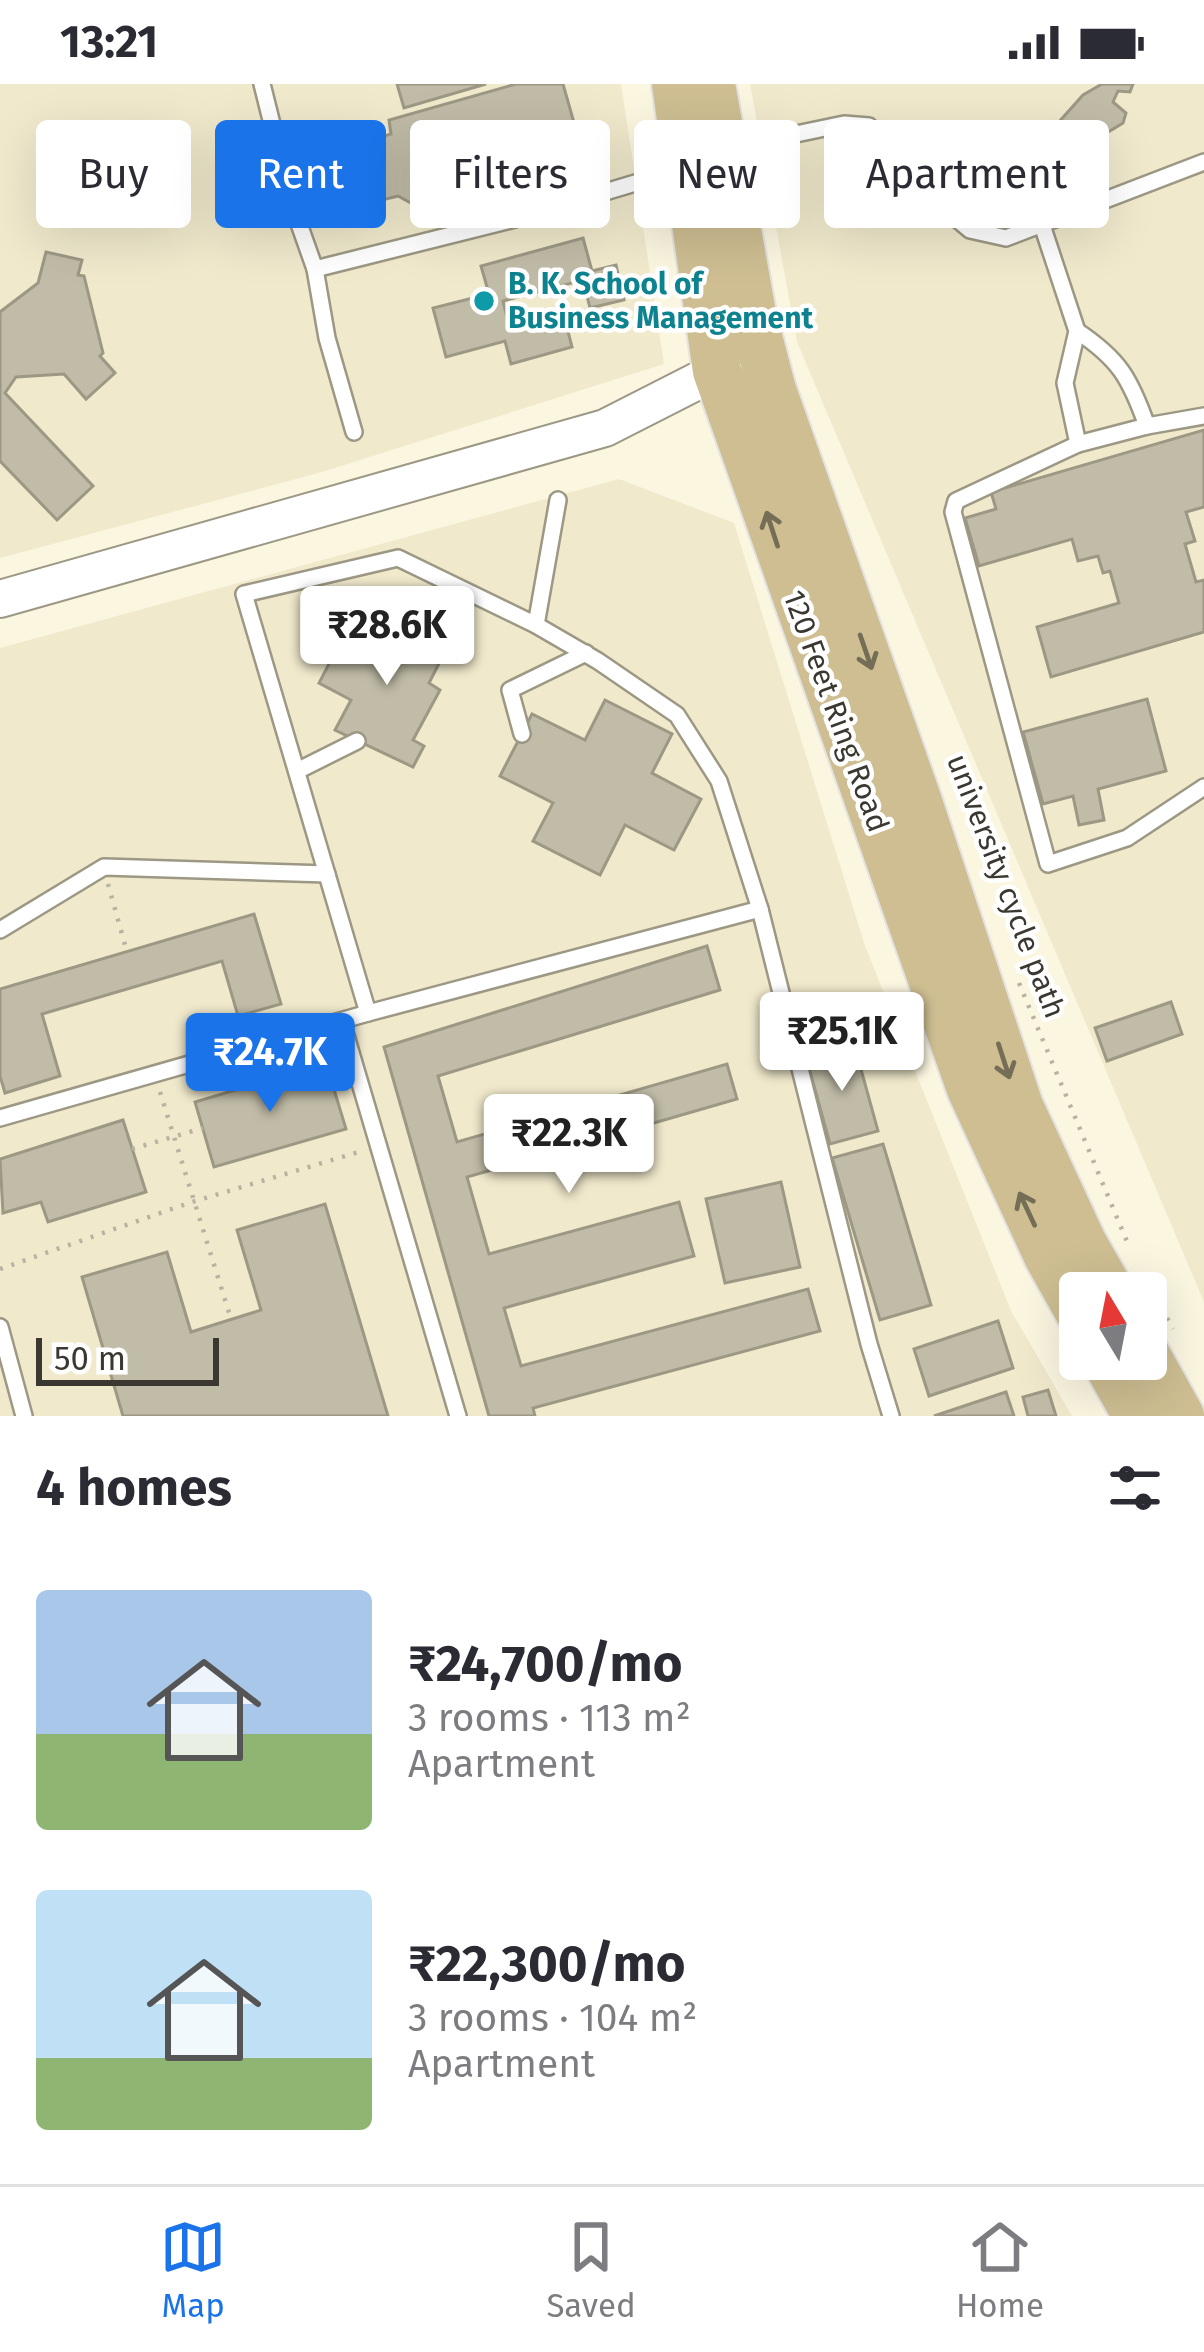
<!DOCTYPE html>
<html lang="en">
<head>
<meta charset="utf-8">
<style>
	body { margin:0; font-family:"Fira Sans",sans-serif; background:#f2f2f3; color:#2b2b33; height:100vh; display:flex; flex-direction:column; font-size:45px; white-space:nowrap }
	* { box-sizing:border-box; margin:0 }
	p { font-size:39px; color:#7c7c81 }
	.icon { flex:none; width:66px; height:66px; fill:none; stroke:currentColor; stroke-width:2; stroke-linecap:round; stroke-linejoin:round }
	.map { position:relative; height:1332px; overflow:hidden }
	.side { display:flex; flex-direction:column; background:#fff; flex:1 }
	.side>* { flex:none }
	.banner { position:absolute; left:36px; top:36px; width:1134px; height:108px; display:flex; gap:24px }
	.needle { width:78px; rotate:350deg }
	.buttons { position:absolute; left:1059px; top:1188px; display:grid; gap:24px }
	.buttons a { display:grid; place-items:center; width:108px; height:108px; border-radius:12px; background:#fff; box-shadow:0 12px 48px #0002; font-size:60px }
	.scale { position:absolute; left:36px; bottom:30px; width:183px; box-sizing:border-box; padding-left:12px; border:6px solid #3a3830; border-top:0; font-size:33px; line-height:42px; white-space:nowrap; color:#3a3830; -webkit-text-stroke:9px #fff; paint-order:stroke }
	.price { position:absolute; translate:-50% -102px; padding:0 27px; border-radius:12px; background:#fff; color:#222; font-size:39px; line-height:78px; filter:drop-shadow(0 3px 6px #0008) }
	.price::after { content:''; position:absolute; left:50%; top:72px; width:36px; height:27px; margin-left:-18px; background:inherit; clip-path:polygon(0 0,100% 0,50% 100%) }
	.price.current { background:#1a73e8; color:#fff }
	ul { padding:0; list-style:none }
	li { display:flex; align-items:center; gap:36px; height:300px; padding:0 36px }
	li span { display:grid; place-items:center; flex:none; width:336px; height:240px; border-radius:12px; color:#555 }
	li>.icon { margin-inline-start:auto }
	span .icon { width:144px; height:144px; fill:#fffc; stroke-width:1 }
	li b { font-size:51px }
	h2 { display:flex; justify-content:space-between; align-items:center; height:144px; padding:0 36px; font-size:51px }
	.pill { padding:0 42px; border-radius:12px; background:#fff; box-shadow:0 12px 48px #0002; font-size:42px; line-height:108px }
	.pill.current { background:#1a73e8; color:#fff }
	.status { display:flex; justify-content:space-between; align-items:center; height:84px; padding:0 60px; background:#fff; direction:ltr }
	.status svg { height:33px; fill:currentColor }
	.menu { display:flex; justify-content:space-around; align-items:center; height:168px; border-top:3px solid #e1e1e2; background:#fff; font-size:33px; color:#7c7c81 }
	.menu a { display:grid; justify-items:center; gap:6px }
	.menu .current { color:#1a73e8 }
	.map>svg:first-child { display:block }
</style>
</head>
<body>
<div class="status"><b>13:21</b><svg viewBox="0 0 49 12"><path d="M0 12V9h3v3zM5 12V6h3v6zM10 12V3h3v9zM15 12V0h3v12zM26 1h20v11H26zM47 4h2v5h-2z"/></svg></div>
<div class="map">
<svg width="1204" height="1332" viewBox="0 0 1204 1332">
	<rect width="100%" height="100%" fill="#fbf6e0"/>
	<g fill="#f0e9cc">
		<polygon points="0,0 621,0 664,280 322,388 0,474"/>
		<polygon points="750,0 1204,0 1204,1218 797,258"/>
		<polygon points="619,395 734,439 865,862 1011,1227 1072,1332 0,1332 0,564"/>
	</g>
	<g fill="#c0bca7" stroke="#9c9884" stroke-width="3">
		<polygon points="397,0 486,0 404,24"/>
		<polygon points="516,0 563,0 586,81 448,119 420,124 398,112 353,123 337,67 391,50 389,36"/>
		<polygon points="1102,0 1133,0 1130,8 1118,7 1113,18 1126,29 1123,39 1067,73 1028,73 1029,62 1041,58 1083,11"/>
		<polygon points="583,154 592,187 616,181 624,216 590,224 583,196 503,217 510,246 564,232 572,263 511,280 505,257 446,273 433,224 489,210 481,182"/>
		<polygon points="46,168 82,176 78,191 84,192 103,269 100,272 115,289 86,315 64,290 16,293 5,309 93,402 57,436 0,377 0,228 38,199"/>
		<polygon points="1204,346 1204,423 1186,428 1195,457 1185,460 1196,498 1204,496 1204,548 1051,593 1037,543 1119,519 1110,487 1103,489 1098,472 1078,477 1072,455 979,482 965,434 996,425 991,408"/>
		<polygon points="396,532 449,560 429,599 440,606 413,656 424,662 413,683 335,646 351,616 319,599 345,549 377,566"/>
		<polygon points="1147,615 1166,687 1098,705 1104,736 1079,741 1073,712 1043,720 1023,648"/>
		<polygon points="605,616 672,650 652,689 701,715 674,766 625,741 600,791 533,757 553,719 500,692 532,630 585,656"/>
		<polygon points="254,830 281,920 238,932 222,877 42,930 60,992 5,1009 0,992 0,905"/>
		<polygon points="707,862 720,906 438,992 457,1058 727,980 737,1015 467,1093 489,1170 679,1118 694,1172 504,1224 521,1282 808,1205 820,1247 533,1324 535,1332 489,1332 384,963"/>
		<polygon points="1171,918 1182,950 1107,977 1095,944"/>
		<polygon points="854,960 878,1047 830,1060 806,973"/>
		<polygon points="326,979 346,1045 214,1083 195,1018"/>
		<polygon points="123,1036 146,1108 48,1138 41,1118 3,1129 0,1075"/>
		<polygon points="883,1060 931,1221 880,1236 832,1074"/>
		<polygon points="781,1098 800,1183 725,1199 706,1115"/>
		<polygon points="325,1120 388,1332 123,1332 82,1193 167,1168 191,1248 261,1226 237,1146"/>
		<polygon points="998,1237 1013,1284 929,1312 914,1265"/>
		<polygon points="1048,1306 1056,1332 1028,1332 1023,1313"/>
		<polygon points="1006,1308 1014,1332 934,1332"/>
	</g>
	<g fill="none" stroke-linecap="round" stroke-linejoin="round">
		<defs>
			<g id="service">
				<polyline points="262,0 292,120 315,185 327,254 354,348"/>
				<polyline points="729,64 844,40 869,42 919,103 970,146 1006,154 1204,78"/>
				<polyline points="1042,141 1077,247 1065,299 1078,360 956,417 953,428 1048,780 1127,754 1204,703"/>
				<polyline points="315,185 515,135 682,85"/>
				<path d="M1077,247C1119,275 1130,294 1147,342L1204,332"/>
				<polyline points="1078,360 1147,342"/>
				<polyline points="536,541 598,577 677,631 719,697 760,825"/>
				<polyline points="522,650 510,606 586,569"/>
				<polyline points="297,687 357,657"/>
				<polyline points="0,846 104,783 327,790"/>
				<polyline points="368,929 244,510 398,474 536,541 558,416"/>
				<polyline points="342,938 458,1332"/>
				<polyline points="0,1034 368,929 760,825 869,1260 891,1332"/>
				<polyline points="0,1243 24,1332"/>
			</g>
			<polyline id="tertiary" points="0,515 605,344 717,287 738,281"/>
			<g id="primary">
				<polyline points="676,0 717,287 971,1005 1048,1172 1080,1229"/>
				<polyline points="711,0 752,230 772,306 917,715 1019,1022 1082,1158 1111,1209"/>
				<polyline points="1146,1271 1180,1332"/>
				<polyline points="1105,1275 1137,1332"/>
			</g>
		</defs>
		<use href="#service" stroke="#9c9884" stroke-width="20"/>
		<use href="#tertiary" stroke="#9c9884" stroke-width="40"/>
		<use href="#primary" stroke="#e3e3e2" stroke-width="52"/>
		<g stroke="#b7b3a2" stroke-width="4.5" stroke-dasharray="3 9" stroke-linecap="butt">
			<polyline points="108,800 127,868"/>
			<polyline points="1019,899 1128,1160"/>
			<polyline points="160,1008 231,1235"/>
			<polyline points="132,1065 203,1044"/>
			<polyline points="0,1185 192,1118 362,1067"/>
			<polyline points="1144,1192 1173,1245"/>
		</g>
		<use href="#service" stroke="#fff" stroke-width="15"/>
		<use href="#tertiary" stroke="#fff" stroke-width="36"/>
		<use href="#primary" stroke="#cebe92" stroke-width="48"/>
	</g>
	<defs><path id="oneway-shaft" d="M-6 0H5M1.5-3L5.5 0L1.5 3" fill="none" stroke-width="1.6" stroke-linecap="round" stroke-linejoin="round" transform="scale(3)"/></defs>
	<g stroke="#756e57">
		<use href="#oneway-shaft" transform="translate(772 445) rotate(-108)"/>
		<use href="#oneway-shaft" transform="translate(866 568) rotate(71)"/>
		<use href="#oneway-shaft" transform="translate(1004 977) rotate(72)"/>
		<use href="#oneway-shaft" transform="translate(1027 1125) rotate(-115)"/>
	</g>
	<circle fill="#0f9aa8" stroke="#fff" stroke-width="4.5" cx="484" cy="217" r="12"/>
	<g text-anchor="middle" stroke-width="9" stroke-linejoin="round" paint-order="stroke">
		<g font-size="30" font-weight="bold" fill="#0d838f" stroke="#fff" text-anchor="start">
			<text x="508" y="210">B. K. School of<tspan x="508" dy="34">Business Management</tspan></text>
		</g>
		<g font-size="30" fill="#3a3830" stroke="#fff">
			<text transform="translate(836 627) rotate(70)" y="10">120 Feet Ring Road</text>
			<text transform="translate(1006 802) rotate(69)" y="10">university cycle path</text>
		</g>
	</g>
</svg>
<div class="buttons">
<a><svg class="needle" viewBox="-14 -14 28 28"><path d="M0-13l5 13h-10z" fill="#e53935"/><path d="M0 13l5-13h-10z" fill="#7c7c81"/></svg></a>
</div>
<div class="scale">50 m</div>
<b class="price" style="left:387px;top:604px">₹28.6K</b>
<b class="price" style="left:842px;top:1010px">₹25.1K</b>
<b class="price current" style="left:270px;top:1031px">₹24.7K</b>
<b class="price" style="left:569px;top:1112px">₹22.3K</b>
<div class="banner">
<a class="pill">Buy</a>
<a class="pill current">Rent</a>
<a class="pill">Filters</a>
<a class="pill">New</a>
<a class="pill">Apartment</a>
</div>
</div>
<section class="side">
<h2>4 homes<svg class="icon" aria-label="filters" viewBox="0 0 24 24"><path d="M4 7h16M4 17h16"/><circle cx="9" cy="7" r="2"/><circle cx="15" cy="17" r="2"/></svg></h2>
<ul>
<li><span style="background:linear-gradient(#a9c7e8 60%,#8fb573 0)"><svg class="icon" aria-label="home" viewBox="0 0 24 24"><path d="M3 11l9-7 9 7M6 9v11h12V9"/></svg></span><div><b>₹24,700/mo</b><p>3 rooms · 113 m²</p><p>Apartment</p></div></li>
<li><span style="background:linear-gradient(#bfe0f5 70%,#8fb573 0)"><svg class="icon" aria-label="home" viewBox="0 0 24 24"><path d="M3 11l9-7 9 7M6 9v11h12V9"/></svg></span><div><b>₹22,300/mo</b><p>3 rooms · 104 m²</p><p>Apartment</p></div></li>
</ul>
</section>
<nav class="menu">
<a class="current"><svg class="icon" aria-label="map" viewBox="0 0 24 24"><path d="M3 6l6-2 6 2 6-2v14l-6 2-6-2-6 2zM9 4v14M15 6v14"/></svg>Map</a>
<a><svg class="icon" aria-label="saved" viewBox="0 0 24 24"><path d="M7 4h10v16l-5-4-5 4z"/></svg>Saved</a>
<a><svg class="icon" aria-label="home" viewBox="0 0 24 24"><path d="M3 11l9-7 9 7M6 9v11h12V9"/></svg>Home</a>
</nav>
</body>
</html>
